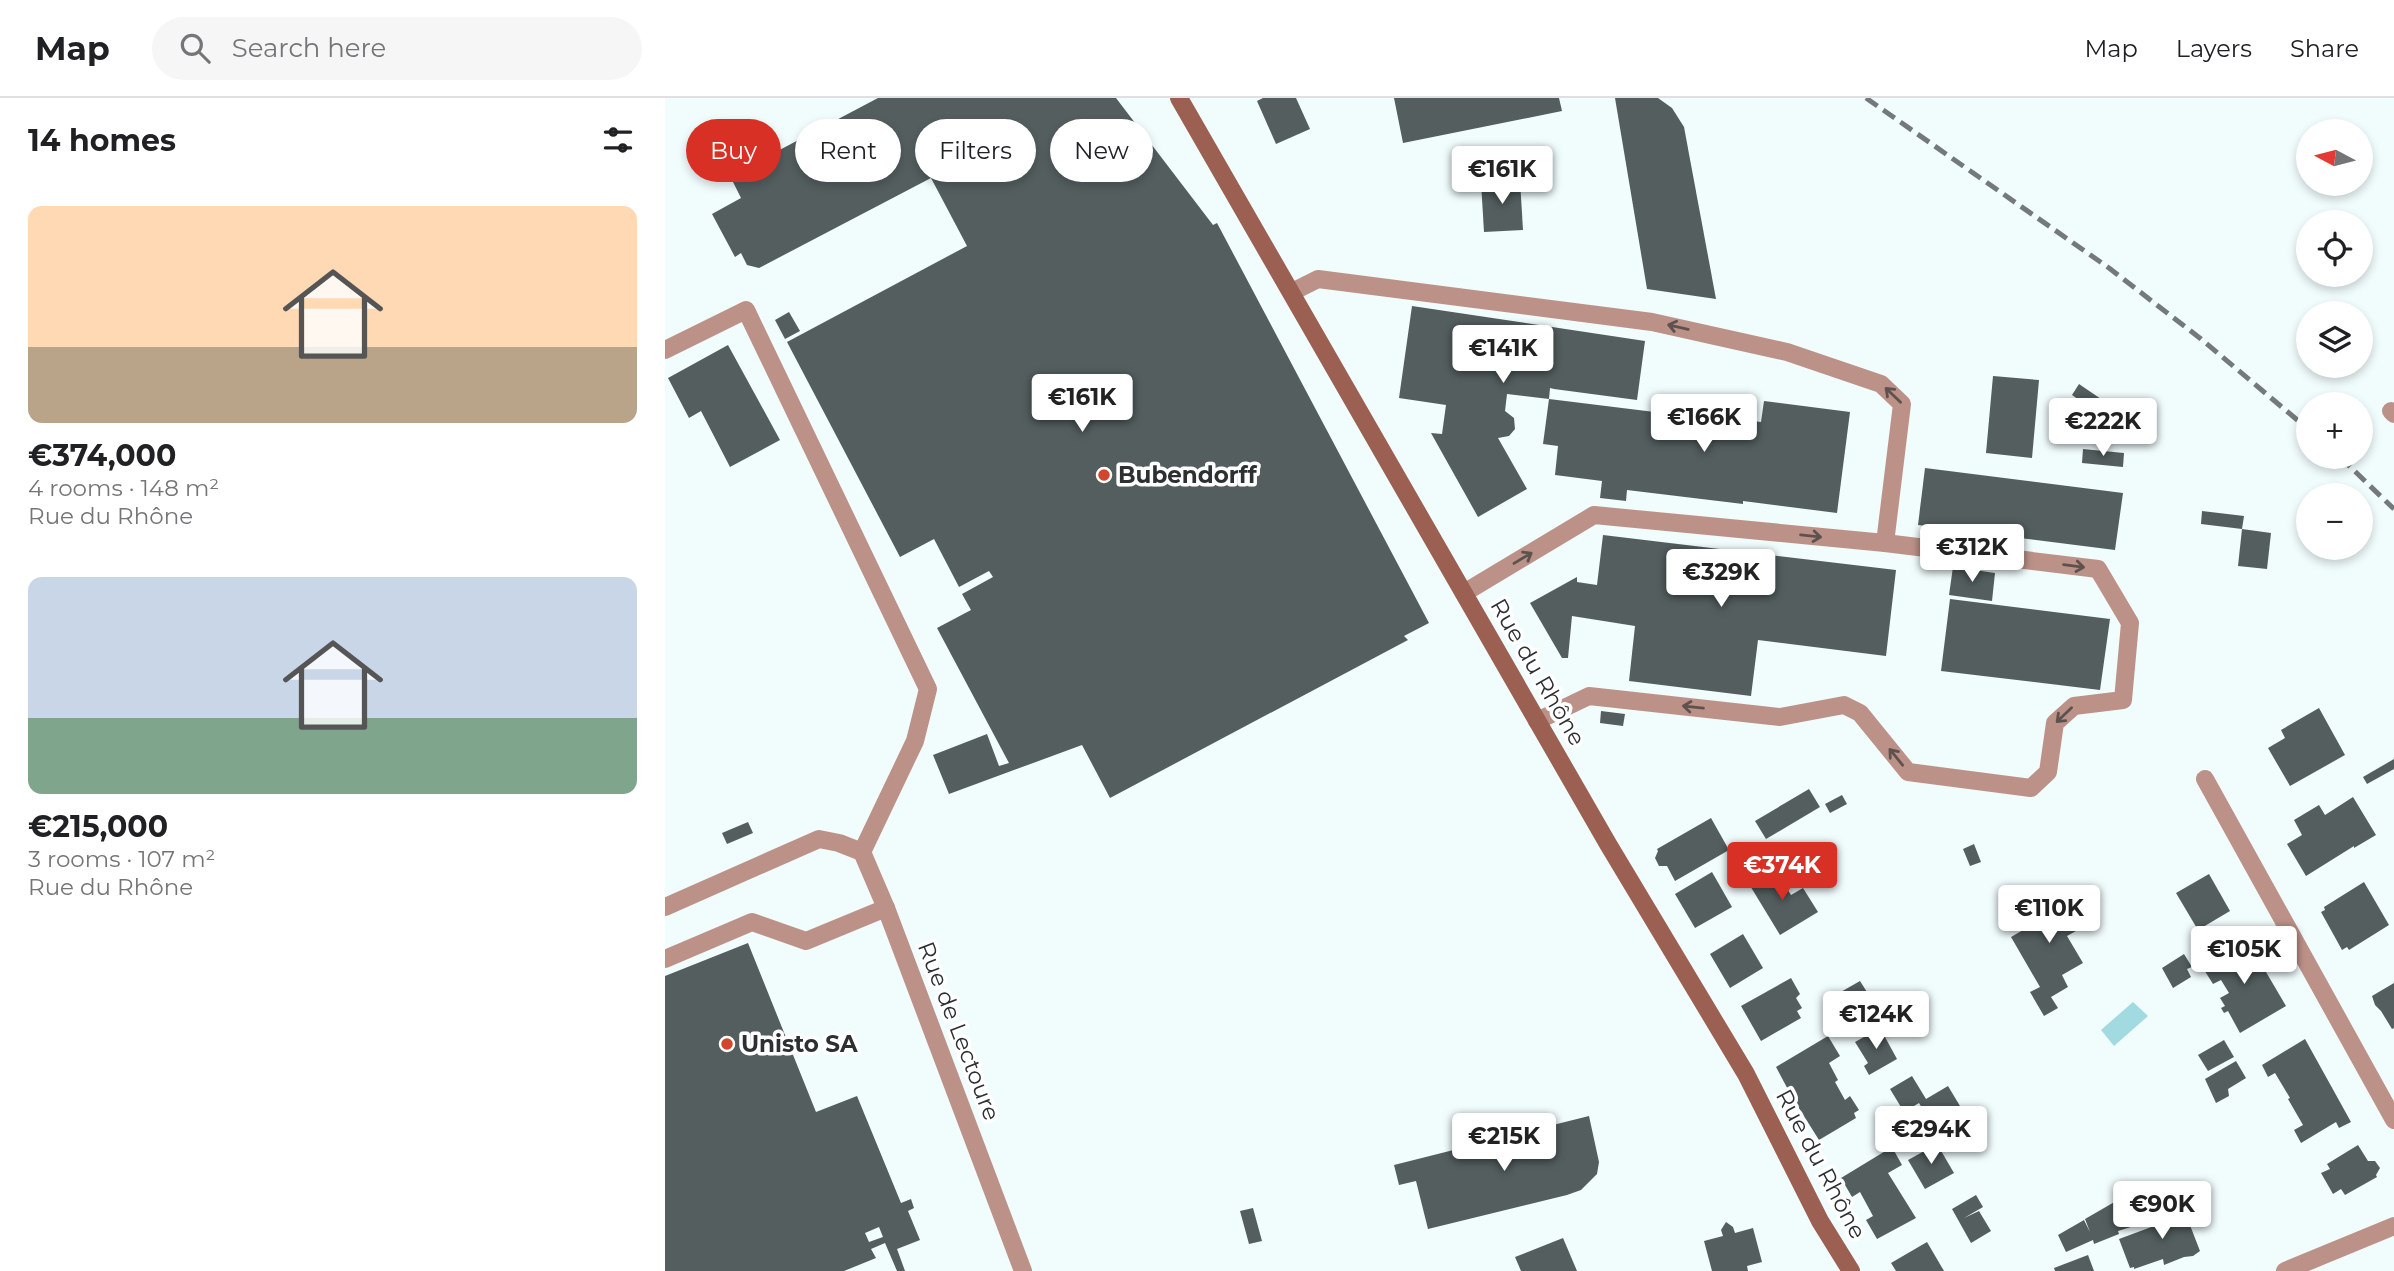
<!DOCTYPE html>
<html lang="en">
<head>
<meta charset="utf-8">
<style>
	body { margin:0; font-family:Montserrat,sans-serif; background:#f6f6f6; color:#202124; height:100vh; display:flex; flex-direction:column; font-size:26px; white-space:nowrap }
	* { box-sizing:border-box; margin:0 }
	p { font-size:23px; color:#757577 }
	.icon { flex:none; width:38px; height:38px; fill:none; stroke:currentColor; stroke-width:2; stroke-linecap:round; stroke-linejoin:round }
	.map { position:relative; flex:1; overflow:hidden }
	.side { display:flex; flex-direction:column; background:#fff; width:665px }
	.side>* { flex:none }
	.hud { position:absolute; left:21px; top:21px; width:665px; height:63px; display:flex; gap:14px }
	.needle { width:46px; rotate:277deg }
	.controls { position:absolute; left:1631px; top:21px; display:grid; gap:14px }
	.controls a { display:grid; place-items:center; width:77px; height:77px; border-radius:50%; background:#fff; box-shadow:0 4px 10px #0003; font-size:35px }
	.price { position:absolute; translate:-50% -60px; padding:0 16px; border-radius:7px; background:#fff; color:#222; font-size:23px; line-height:46px; filter:drop-shadow(0 2px 4px #0008) }
	.price::after { content:''; position:absolute; left:50%; top:42px; width:21px; height:16px; margin-left:-10px; background:inherit; clip-path:polygon(0 0,100% 0,50% 100%) }
	.price.current { background:#d93025; color:#fff }
	ul { padding:0; list-style:none }
	li { display:grid; align-content:center; gap:14px; height:371px; padding:0 28px }
	li span { display:grid; place-items:center; height:217px; border-radius:14px; color:#555 }
	li>.icon { margin-inline-start:auto }
	span .icon { width:126px; height:126px; fill:#fffc; stroke-width:1 }
	li b { font-size:30px }
	h2 { display:flex; justify-content:space-between; align-items:center; height:84px; padding:0 28px; font-size:30px }
	.chip { padding:0 24px; border-radius:32px; background:#fff; box-shadow:0 4px 10px #0003; font-size:24px; line-height:63px }
	.chip.current { background:#d93025; color:#fff }
	header { display:flex; align-items:center; gap:42px; box-sizing:border-box; height:98px; padding:0 35px; background:#fff; border-bottom:2px solid #e0e0e0 }
	header strong { font-size:33px }
	nav { display:flex; gap:38px; margin-inline-start:auto; font-size:24px }
	.search { width:490px; height:63px; background:#f6f6f6; display:flex; align-items:center; gap:18px; box-sizing:border-box; padding:0 24px; border-radius:38px; color:#757577; font-size:26px }
	main { display:flex; flex:1; min-height:0 }
	.map>svg:first-child { display:block }
</style>
</head>
<body>
<header>
<strong>Map</strong>
<div class="search"><svg class="icon" aria-label="search" viewBox="0 0 24 24"><circle cx="10" cy="10" r="6"/><path d="M15 15l6 6"/></svg>Search here</div>
<nav><a>Map</a><a>Layers</a><a>Share</a></nav>
</header>
<main>
<section class="side">
<h2>14 homes<svg class="icon" aria-label="filters" viewBox="0 0 24 24"><path d="M4 7h16M4 17h16"/><circle cx="9" cy="7" r="2"/><circle cx="15" cy="17" r="2"/></svg></h2>
<ul>
<li><span style="background:linear-gradient(#ffd9b3 65%,#b9a48a 0)"><svg class="icon" aria-label="home" viewBox="0 0 24 24"><path d="M3 11l9-7 9 7M6 9v11h12V9"/></svg></span><div><b>€374,000</b><p>4 rooms · 148 m²</p><p>Rue du Rhône</p></div></li>
<li><span style="background:linear-gradient(#c9d6e8 65%,#7fa58c 0)"><svg class="icon" aria-label="home" viewBox="0 0 24 24"><path d="M3 11l9-7 9 7M6 9v11h12V9"/></svg></span><div><b>€215,000</b><p>3 rooms · 107 m²</p><p>Rue du Rhône</p></div></li>
</ul>
</section>
<div class="map">
<svg width="1729" height="1173" viewBox="0 0 1729 1173">
	<rect width="100%" height="100%" fill="#f1fcfd"/>
	<polygon fill="#a1dae0" points="1468,904 1483,918 1449,948 1436,932"/>
	<g fill="#545e5f" fill-rule="evenodd">
		<polygon points="213,0 451,0 548,127 552,125 764,525 739,538 743,542 445,700 417,647 284,696 268,657 322,636 334,668 344,665 272,530 306,512 297,496 328,479 324,473 294,489 269,441 235,459 122,244 302,148 266,80 94,170 82,167 76,155 70,159 47,116 76,100 65,78"/>
		<polygon points="598,0 631,0 645,31 611,46 592,3"/>
		<polygon points="729,0 894,0 897,13 738,45"/>
		<polygon points="950,0 993,0 1007,10 1019,29 1051,201 982,191"/>
		<polygon points="855,82 858,132 819,134 816,84"/>
		<polygon points="747,208 980,243 972,302 889,291 885,290 884,301 842,296 840,313 849,320 850,331 844,338 833,340 862,391 813,419 766,335 777,336 781,307 734,300"/>
		<polygon points="124,214 135,233 120,241 110,222"/>
		<polygon points="63,247 115,342 65,369 36,313 24,320 3,280"/>
		<polygon points="1328,278 1374,282 1367,360 1321,355"/>
		<polygon points="1414,286 1483,333 1475,344 1407,297"/>
		<polygon points="884,301 1087,326 1088,323 1096,324 1099,303 1185,314 1172,415 1078,403 1078,406 962,392 961,403 935,400 937,383 890,377 893,348 878,346"/>
		<polygon points="1418,351 1459,355 1458,369 1417,365"/>
		<polygon points="1260,370 1458,395 1450,452 1253,427"/>
		<polygon points="1537,413 1579,418 1577,431 1536,426"/>
		<polygon points="1577,431 1606,435 1602,471 1573,468"/>
		<polygon points="938,437 1231,472 1221,558 1093,542 1086,598 964,583 970,528 907,518 903,560 897,560 865,505 912,479 912,484 932,487"/>
		<polygon points="1288,469 1330,475 1327,503 1284,497"/>
		<polygon points="1285,501 1445,521 1435,592 1276,573"/>
		<polygon points="1654,610 1680,657 1625,688 1603,650 1620,640 1616,632"/>
		<polygon points="936,613 960,616 958,628 935,625"/>
		<polygon points="1729,661 1729,671 1702,686 1698,679"/>
		<polygon points="1144,691 1155,709 1101,741 1090,723"/>
		<polygon points="1177,697 1182,706 1165,715 1160,706"/>
		<polygon points="1688,699 1711,737 1689,750 1689,748 1641,778 1622,746 1637,737 1629,722 1654,707 1660,717"/>
		<polygon points="1046,720 1064,752 1010,783 1002,768 994,768 990,760 993,753 992,751"/>
		<polygon points="83,724 88,735 62,746 57,735"/>
		<polygon points="1309,746 1316,764 1305,768 1298,751"/>
		<polygon points="1110,771 1126,797 1138,790 1153,814 1115,837 1084,786"/>
		<polygon points="1047,774 1067,809 1030,830 1010,796"/>
		<polygon points="1544,776 1565,813 1533,832 1511,795"/>
		<polygon points="1699,784 1724,827 1684,852 1682,849 1677,852 1656,814 1660,812 1659,809"/>
		<polygon points="1392,790 1401,807 1406,804 1420,828 1402,838 1418,865 1397,877 1403,889 1386,899 1393,910 1379,918 1365,894 1375,889 1346,839 1365,828 1352,807 1369,798 1371,802"/>
		<polygon points="1078,836 1098,870 1065,890 1045,856"/>
		<polygon points="1581,840 1621,908 1575,935 1563,913 1559,915 1556,910 1560,908 1555,900 1564,895 1556,882 1548,886 1536,867"/>
		<path d="M83,845L151,1014L192,998L236,1105L246,1101L249,1110L243,1113L255,1142L232,1151L240,1173H232L220,1145L206,1151L211,1160L179,1173H0V878ZM214,1129L218,1139L204,1144L200,1135Z"/>
		<polygon points="1519,856 1527,869 1522,871 1526,879 1508,890 1497,870"/>
		<polygon points="1126,880 1135,896 1131,900 1137,910 1132,913 1136,920 1096,943 1076,908"/>
		<polygon points="1195,883 1202,894 1180,906 1174,895"/>
		<polygon points="1729,885 1729,930 1727,931 1716,913 1710,907 1707,898"/>
		<polygon points="1215,930 1232,961 1204,977 1199,968 1203,965 1190,944"/>
		<polygon points="1163,938 1175,958 1164,965 1173,982 1170,984 1180,1002 1185,998 1194,1012 1189,1015 1191,1020 1154,1042 1127,999 1111,969"/>
		<polygon points="1640,941 1686,1024 1674,1030 1671,1024 1636,1045 1629,1032 1638,1027 1623,1001 1625,1000 1610,975 1603,979 1597,967"/>
		<polygon points="1559,942 1569,959 1543,973 1533,957"/>
		<polygon points="1571,963 1581,980 1563,991 1564,998 1551,1005 1540,981"/>
		<polygon points="1247,978 1261,1001 1283,988 1298,1013 1268,1029 1254,1005 1239,1014 1225,991"/>
		<polygon points="924,1018 934,1064 932,1076 916,1092 902,1097 763,1131 751,1083 734,1087 729,1067"/>
		<polygon points="1272,1046 1289,1075 1260,1091 1243,1062"/>
		<polygon points="1693,1047 1703,1063 1710,1063 1715,1070 1711,1077 1712,1079 1680,1097 1676,1091 1668,1096 1656,1075 1665,1071 1662,1066"/>
		<polygon points="1227,1049 1237,1067 1223,1075 1251,1120 1212,1141 1201,1122 1208,1118 1195,1094 1187,1099 1176,1080"/>
		<polygon points="1465,1095 1472,1117 1469,1128 1453,1133 1454,1136 1429,1146 1428,1142 1401,1154 1393,1137 1419,1122 1425,1134 1420,1121"/>
		<polygon points="1311,1097 1318,1109 1299,1120 1314,1113 1326,1133 1306,1145 1287,1111"/>
		<polygon points="1516,1104 1535,1153 1528,1158 1519,1159 1499,1167 1498,1161 1469,1171 1469,1169 1465,1170 1454,1141 1508,1121 1503,1109"/>
		<polygon points="588,1110 597,1143 584,1146 575,1113"/>
		<polygon points="1061,1124 1068,1129 1070,1135 1088,1130 1097,1164 1082,1168 1083,1173 1047,1173 1039,1143 1058,1138 1056,1132"/>
		<polygon points="898,1140 912,1173 856,1173 850,1159"/>
		<polygon points="1262,1144 1279,1173 1231,1173 1226,1165"/>
		<polygon points="1423,1157 1429,1173 1390,1173 1389,1170"/>
	</g>
	<g fill="none" stroke-linecap="round" stroke-linejoin="round">
		<g stroke="#bc9288" stroke-width="18">
			<polyline points="627,194 653,181 987,224 1122,254 1216,286 1237,306 1220,445 929,417 799,495"/>
			<polyline points="0,252 81,212 263,591 250,643 197,754"/>
			<polyline points="1726,313 1729,316"/>
			<polyline points="872,623 924,598 1115,619 1179,607 1195,615 1243,674 1366,690 1383,674 1390,625 1409,608 1458,602 1465,525 1433,471 1220,445"/>
			<polyline points="0,861 87,824 141,843 221,810"/>
		</g>
		<g stroke="#bc9288" stroke-width="18">
			<polyline points="1540,681 1729,1022"/>
			<polyline points="0,809 154,741 174,745 197,754 221,810 358,1173"/>
			<polyline points="1620,1173 1729,1128"/>
		</g>
		<polyline stroke="#9b6052" stroke-width="18" points="514,0 943,746 1081,976 1155,1123 1186,1173"/>
		<g stroke="#747a7b" stroke-width="5" stroke-dasharray="14 7" stroke-linecap="butt">
			<polyline points="1201,0 1444,170 1536,241 1643,331"/>
			<polyline points="1675,359 1729,411"/>
		</g>
	</g>
	<defs><path id="oneway-shaft" d="M-6 0H5M1.5-3L5.5 0L1.5 3" fill="none" stroke-width="1.6" stroke-linecap="round" stroke-linejoin="round" transform="scale(1.75)"/></defs>
	<g stroke="#5e524f">
		<use href="#oneway-shaft" transform="translate(1013 229) rotate(-167)"/>
		<use href="#oneway-shaft" transform="translate(1228 297) rotate(-136)"/>
		<use href="#oneway-shaft" transform="translate(1146 438) rotate(6)"/>
		<use href="#oneway-shaft" transform="translate(858 460) rotate(-31)"/>
		<use href="#oneway-shaft" transform="translate(1409 468) rotate(7)"/>
		<use href="#oneway-shaft" transform="translate(1028 609) rotate(-174)"/>
		<use href="#oneway-shaft" transform="translate(1399 617) rotate(136)"/>
		<use href="#oneway-shaft" transform="translate(1231 659) rotate(-129)"/>
	</g>
	<g fill="#d2472b" stroke="#fff" stroke-width="2.5">
		<circle cx="439" cy="377" r="7"/>
		<circle cx="62" cy="946" r="7"/>
	</g>
	<g text-anchor="middle" stroke-width="7" stroke-linejoin="round" paint-order="stroke">
		<g font-size="23" font-weight="bold" fill="#2c3030" stroke="#fff" text-anchor="start">
			<text x="453" y="385">Bubendorff</text>
			<text x="76" y="954">Unisto SA</text>
		</g>
		<g font-size="23" fill="#2c3030" stroke="#fff">
			<text transform="translate(873 574) rotate(60)" y="8">Rue du Rhône</text>
			<text transform="translate(294 933) rotate(69)" y="8">Rue de Lectoure</text>
			<text transform="translate(1156 1066) rotate(62)" y="8">Rue du Rhône</text>
		</g>
	</g>
</svg>
<div class="controls">
<a><svg class="needle" viewBox="-14 -14 28 28"><path d="M0-13l5 13h-10z" fill="#e53935"/><path d="M0 13l5-13h-10z" fill="#757577"/></svg></a>
<a><svg class="icon" aria-label="locate" viewBox="0 0 24 24"><circle cx="12" cy="12" r="6"/><path d="M12 2v4M12 18v4M2 12h4M18 12h4"/></svg></a>
<a><svg class="icon" aria-label="layers" viewBox="0 0 24 24"><path d="M12 4l9 5-9 5-9-5zM3 14l9 5 9-5"/></svg></a>
<a>+</a>
<a>−</a>
</div>
<b class="price" style="left:837px;top:108px">€161K</b>
<b class="price" style="left:838px;top:287px">€141K</b>
<b class="price" style="left:417px;top:336px">€161K</b>
<b class="price" style="left:1039px;top:356px">€166K</b>
<b class="price" style="left:1438px;top:360px">€222K</b>
<b class="price" style="left:1307px;top:486px">€312K</b>
<b class="price" style="left:1056px;top:511px">€329K</b>
<b class="price current" style="left:1117px;top:804px">€374K</b>
<b class="price" style="left:1384px;top:847px">€110K</b>
<b class="price" style="left:1579px;top:888px">€105K</b>
<b class="price" style="left:1211px;top:953px">€124K</b>
<b class="price" style="left:1266px;top:1068px">€294K</b>
<b class="price" style="left:839px;top:1075px">€215K</b>
<b class="price" style="left:1497px;top:1143px">€90K</b>
<div class="hud">
<a class="chip current">Buy</a>
<a class="chip">Rent</a>
<a class="chip">Filters</a>
<a class="chip">New</a>
</div>
</div>
</main>
</body>
</html>
